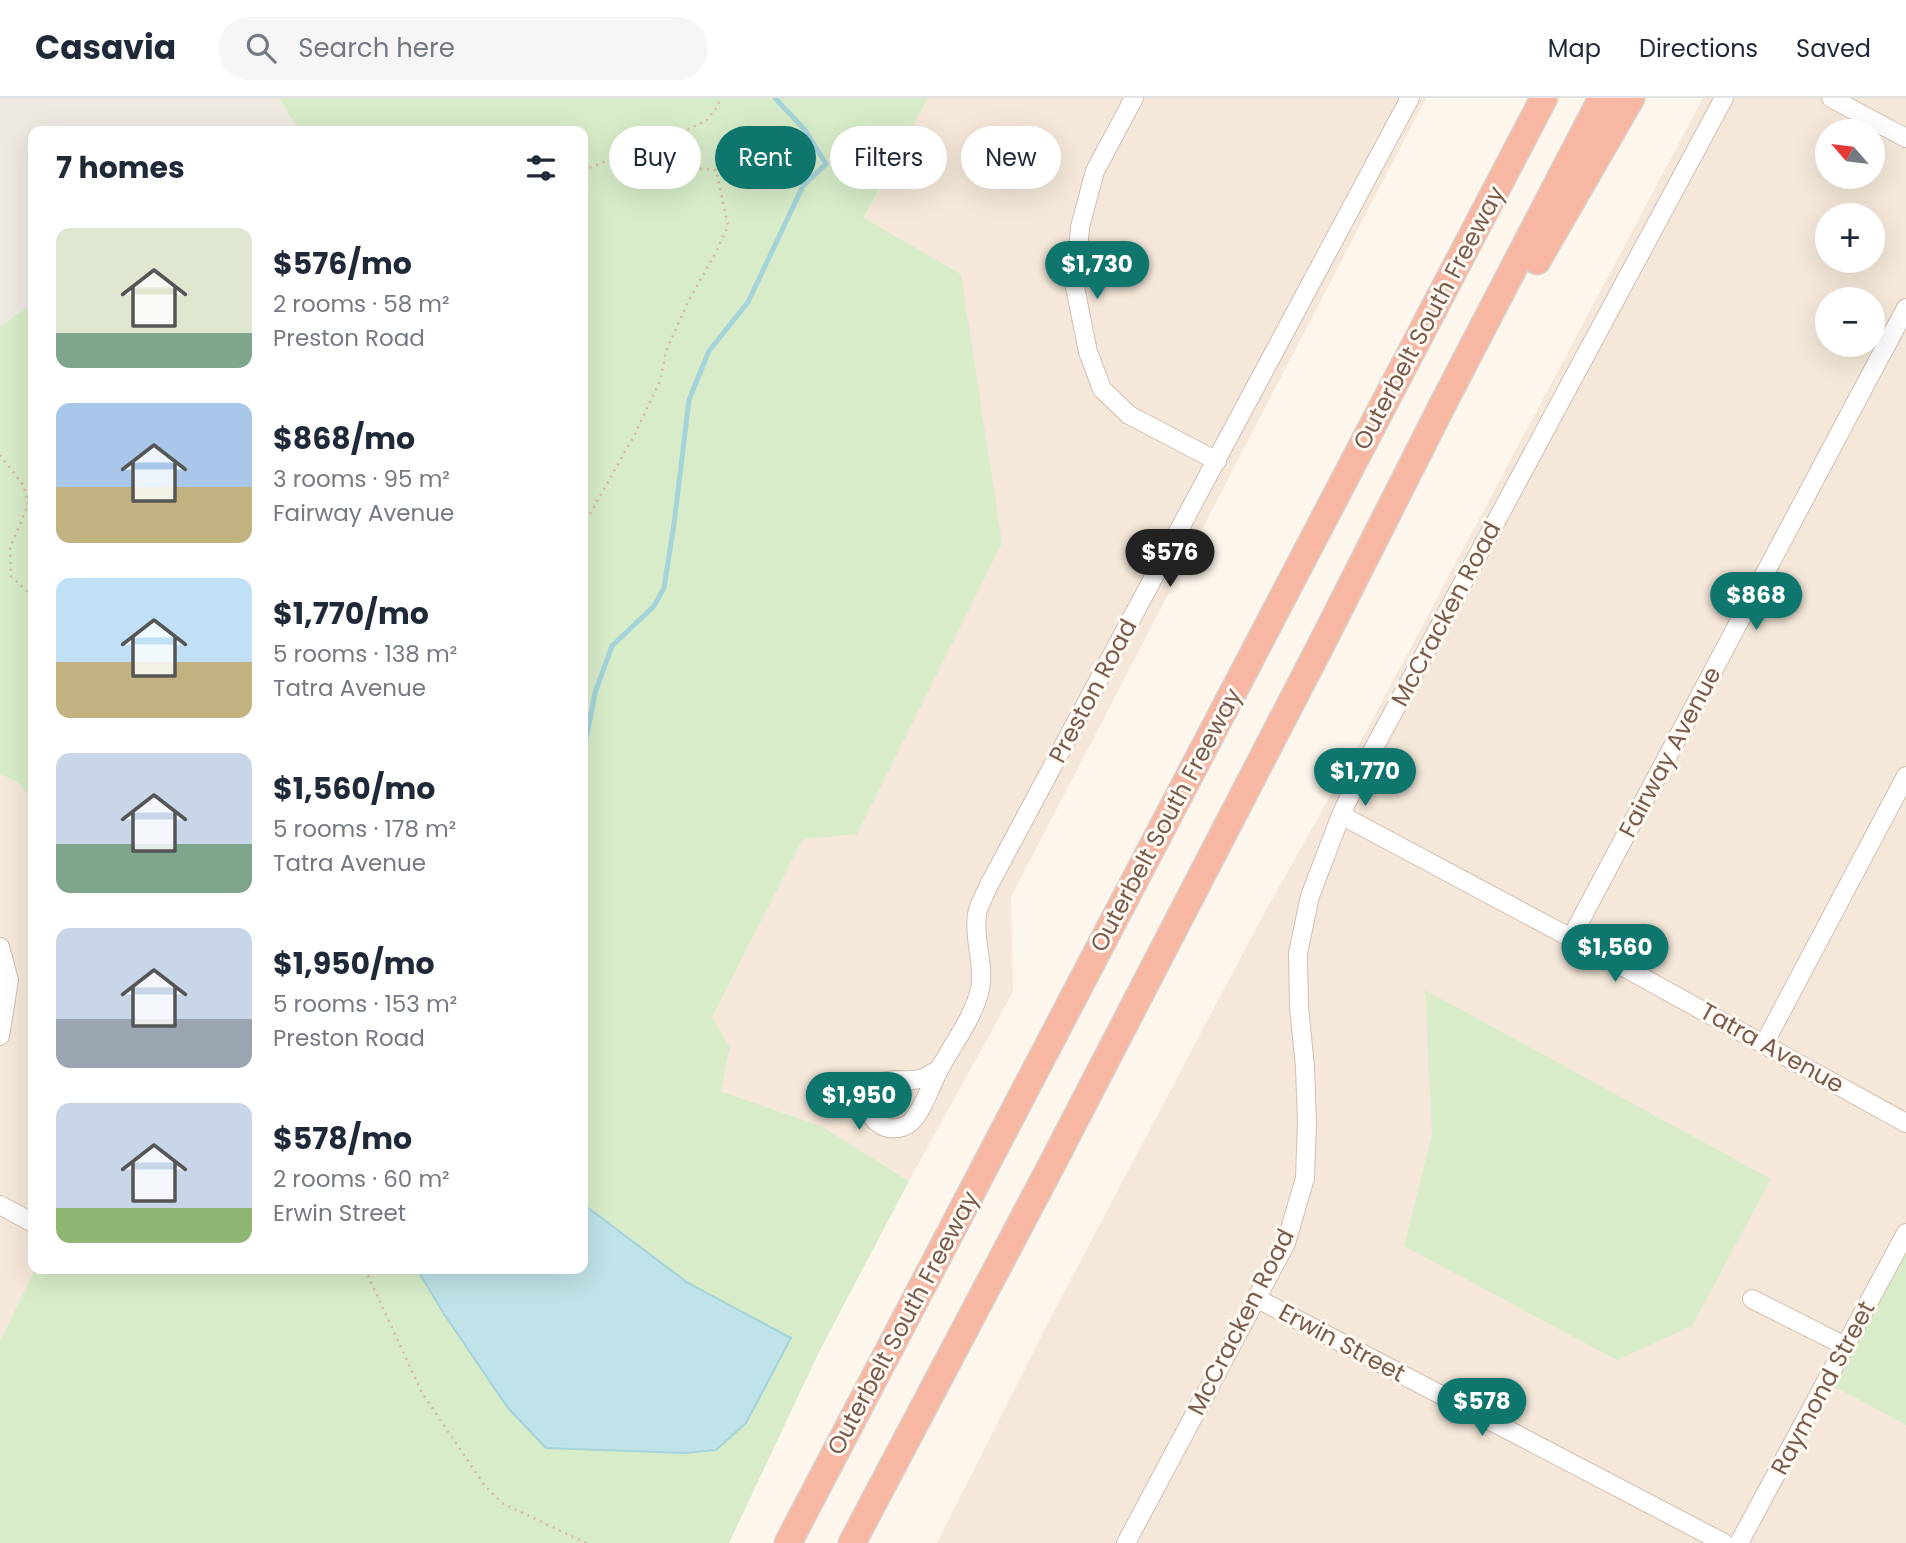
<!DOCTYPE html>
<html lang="en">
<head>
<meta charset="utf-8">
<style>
	body { margin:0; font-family:Poppins,sans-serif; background:#f6f6f7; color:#1f2937; height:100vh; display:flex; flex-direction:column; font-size:26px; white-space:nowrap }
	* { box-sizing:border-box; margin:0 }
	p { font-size:23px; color:#747a83 }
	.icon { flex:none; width:38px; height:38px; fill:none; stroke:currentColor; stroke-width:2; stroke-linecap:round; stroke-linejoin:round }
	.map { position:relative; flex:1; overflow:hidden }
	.drawer { position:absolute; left:28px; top:28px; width:560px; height:1148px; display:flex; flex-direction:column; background:#fff; border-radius:14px; box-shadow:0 7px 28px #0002 }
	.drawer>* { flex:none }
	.banner { position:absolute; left:609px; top:28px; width:665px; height:63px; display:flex; gap:14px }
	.needle { width:46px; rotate:298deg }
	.controls { position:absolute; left:1815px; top:21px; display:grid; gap:14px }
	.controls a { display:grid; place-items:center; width:70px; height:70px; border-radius:50%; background:#fff; box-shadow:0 7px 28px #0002; font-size:35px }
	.price { position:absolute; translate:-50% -60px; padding:0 16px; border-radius:24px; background:#0f766e; color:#fff; font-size:23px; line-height:46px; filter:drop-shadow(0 2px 4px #0008) }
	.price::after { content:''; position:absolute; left:50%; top:42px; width:21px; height:16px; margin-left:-10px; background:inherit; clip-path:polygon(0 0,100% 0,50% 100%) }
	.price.current { background:#222; color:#fff }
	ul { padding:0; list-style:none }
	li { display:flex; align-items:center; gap:21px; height:175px; padding:0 28px }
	li span { display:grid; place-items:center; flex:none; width:196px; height:140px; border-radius:14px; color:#555 }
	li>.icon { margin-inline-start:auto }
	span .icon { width:84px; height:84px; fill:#fffc; stroke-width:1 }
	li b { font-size:30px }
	h2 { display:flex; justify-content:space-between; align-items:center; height:84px; padding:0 28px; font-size:30px }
	.tag { padding:0 24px; border-radius:32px; background:#fff; box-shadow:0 7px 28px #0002; font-size:24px; line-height:63px }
	.tag.current { background:#0f766e; color:#fff }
	header { display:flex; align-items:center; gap:42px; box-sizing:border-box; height:98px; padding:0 35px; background:#fff; border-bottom:2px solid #e0e1e3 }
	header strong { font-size:33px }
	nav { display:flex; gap:38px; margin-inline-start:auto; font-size:24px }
	.search { width:490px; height:63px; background:#f6f6f7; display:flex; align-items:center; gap:18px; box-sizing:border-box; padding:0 24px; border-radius:38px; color:#747a83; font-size:26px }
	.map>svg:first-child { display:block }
</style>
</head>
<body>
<header>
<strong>Casavia</strong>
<div class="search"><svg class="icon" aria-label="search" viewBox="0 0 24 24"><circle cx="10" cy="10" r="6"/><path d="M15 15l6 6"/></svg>Search here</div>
<nav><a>Map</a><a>Directions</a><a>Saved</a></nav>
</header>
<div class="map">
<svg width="1906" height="1445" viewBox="0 0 1906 1445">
	<rect width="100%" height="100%" fill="#fdf6ec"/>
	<g fill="#f5e8da" fill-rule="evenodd">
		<polygon points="928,0 1426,0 1011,799 1013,894 909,1083 823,1029 721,993 730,949 711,919 803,741 961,176 864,121"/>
		<path d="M1703,0H1906V1445H937L1050,1221L1254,834L1368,630ZM1827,33H1872V79H1827ZM1827,117H1872V163H1827ZM1827,201H1872V247H1827Z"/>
		<polygon points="0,676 19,685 33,704 35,1171 0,1243"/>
	</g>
	<polygon fill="#efe9e4" points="0,0 278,0 300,32 33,33 33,206 0,228"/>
	<g fill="#d8ecc9">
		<polygon points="278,0 928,0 864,120 961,176 1002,445 857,736 803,741 712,919 730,949 721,993 823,1029 909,1083 819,1254 729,1445 0,1445 0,1243 35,1171 417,1171 444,1216 508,1310 546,1349 684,1355 716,1352 790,1240 688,1185 583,1106 583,33 298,33 299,32"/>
		<polygon points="33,206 33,704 19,685 0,676 0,228"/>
		<polygon points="1425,892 1771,1081 1692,1228 1617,1262 1404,1148 1432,1035"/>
		<polygon points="1906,1135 1906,1327 1826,1284"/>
	</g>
	<polygon fill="#bfe3e8" stroke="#a5d3da" stroke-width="2" points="583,1106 688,1185 791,1240 746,1325 716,1352 684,1355 546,1350 508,1310 444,1216 417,1171 583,1171"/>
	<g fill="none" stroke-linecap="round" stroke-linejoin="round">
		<polyline stroke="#a5d3da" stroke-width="5" points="583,647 587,637 595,595 612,548 654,508 664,490 674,426 689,302 709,253 748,204 803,88 826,66 805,32 775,0"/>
		<defs>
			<g id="minor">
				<polyline points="1134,0 1095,73 1080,129 1075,189 1088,254 1102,291 1129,317 1217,363"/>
				<polyline points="1831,0 1906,40"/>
				<polyline points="1341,717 1571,840 1906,1025"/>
				<polyline points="1571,840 1906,210"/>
				<polyline points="0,849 9,882 0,938"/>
				<polyline points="1764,946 1906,678"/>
				<path d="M938,972C932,975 925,980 919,981C897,986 873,973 869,1006C868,1012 872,1020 877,1024C886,1033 902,1032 911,1024C923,1012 931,987 939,972C952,947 974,919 980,891C985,866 973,842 977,817C978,807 985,797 989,787L1410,0"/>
				<polyline points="0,1107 33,1125"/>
				<polyline points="1256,1200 1724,1445"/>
				<polyline points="1752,1201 1845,1248"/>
				<polyline points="1126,1445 1286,1145 1305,1080 1307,1024 1305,969 1299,909 1298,855 1310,798 1341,717 1361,674 1724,0"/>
				<polyline points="1739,1445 1906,1135"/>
			</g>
			<g id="highway">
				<polyline points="1537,163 1631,0"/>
				<polyline points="788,1445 1544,0"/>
				<polyline points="852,1445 1050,1070 1320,549 1445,302 1602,0"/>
			</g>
		</defs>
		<use href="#minor" stroke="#d1beb0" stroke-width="20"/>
		<use href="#highway" stroke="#dad1cd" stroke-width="29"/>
		<g stroke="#d9b8a5" stroke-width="2.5" stroke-dasharray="2 5" stroke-linecap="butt">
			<polyline points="583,72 679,35 706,23 718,8 720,0"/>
			<polyline points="0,357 24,388 28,407 10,450 11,478 33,499"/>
			<polyline points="583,428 635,336 660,283 666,253 688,204 716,154 728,128 716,72 608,62"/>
			<polyline points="365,1171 422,1295 485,1388 502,1405 586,1445"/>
		</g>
		<use href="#minor" stroke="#fff" stroke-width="18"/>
		<use href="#highway" stroke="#f7b7a3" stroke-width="26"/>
	</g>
	<g text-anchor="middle" stroke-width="6" stroke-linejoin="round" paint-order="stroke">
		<g font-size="24" fill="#7a5c4d" stroke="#fffaf3">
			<text transform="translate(1429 220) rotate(-62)" y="8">Outerbelt South Freeway</text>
			<text transform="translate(1446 516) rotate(-62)" y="8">McCracken Road</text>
			<text transform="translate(1093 593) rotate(-62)" y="8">Preston Road</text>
			<text transform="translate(1670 654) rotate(-62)" y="8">Fairway Avenue</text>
			<text transform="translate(1166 722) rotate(-62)" y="8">Outerbelt South Freeway</text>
			<text transform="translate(1772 950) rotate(29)" y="8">Tatra Avenue</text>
			<text transform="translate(1241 1224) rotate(-63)" y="8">McCracken Road</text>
			<text transform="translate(903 1225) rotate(-62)" y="8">Outerbelt South Freeway</text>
			<text transform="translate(1342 1245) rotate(28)" y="8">Erwin Street</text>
			<text transform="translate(1823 1290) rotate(-62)" y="8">Raymond Street</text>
		</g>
	</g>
</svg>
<div class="controls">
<a><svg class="needle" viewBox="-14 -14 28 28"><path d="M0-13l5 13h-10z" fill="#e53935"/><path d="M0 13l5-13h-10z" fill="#747a83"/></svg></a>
<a>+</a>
<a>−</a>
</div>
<b class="price" style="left:1097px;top:203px">$1,730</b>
<b class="price current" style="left:1170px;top:491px">$576</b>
<b class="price" style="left:1756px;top:534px">$868</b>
<b class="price" style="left:1365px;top:710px">$1,770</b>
<b class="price" style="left:1615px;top:886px">$1,560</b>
<b class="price" style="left:859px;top:1034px">$1,950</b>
<b class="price" style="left:1482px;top:1340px">$578</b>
<div class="banner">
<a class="tag">Buy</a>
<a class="tag current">Rent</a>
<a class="tag">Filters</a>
<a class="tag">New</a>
</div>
<section class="drawer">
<h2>7 homes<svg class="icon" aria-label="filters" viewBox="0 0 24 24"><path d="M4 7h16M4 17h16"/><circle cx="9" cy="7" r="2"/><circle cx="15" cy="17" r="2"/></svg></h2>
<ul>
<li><span style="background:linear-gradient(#dfe7d0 75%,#7fa58c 0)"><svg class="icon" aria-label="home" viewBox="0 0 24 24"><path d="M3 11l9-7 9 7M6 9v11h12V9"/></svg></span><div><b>$576/mo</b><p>2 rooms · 58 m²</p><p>Preston Road</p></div></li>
<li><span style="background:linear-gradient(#a9c7e8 60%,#c2b280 0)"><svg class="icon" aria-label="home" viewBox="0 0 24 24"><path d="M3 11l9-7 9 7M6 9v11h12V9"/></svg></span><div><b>$868/mo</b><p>3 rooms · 95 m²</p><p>Fairway Avenue</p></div></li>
<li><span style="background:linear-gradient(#bfe0f5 60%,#c2b280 0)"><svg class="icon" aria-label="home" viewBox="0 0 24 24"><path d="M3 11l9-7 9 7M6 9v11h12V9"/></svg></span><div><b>$1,770/mo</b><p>5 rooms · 138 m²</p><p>Tatra Avenue</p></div></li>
<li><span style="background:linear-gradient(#c9d6e8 65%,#7fa58c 0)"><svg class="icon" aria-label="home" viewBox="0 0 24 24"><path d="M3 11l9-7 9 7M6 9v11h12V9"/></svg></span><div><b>$1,560/mo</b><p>5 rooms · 178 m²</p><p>Tatra Avenue</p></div></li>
<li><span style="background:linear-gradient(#c9d6e8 65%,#9aa5b1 0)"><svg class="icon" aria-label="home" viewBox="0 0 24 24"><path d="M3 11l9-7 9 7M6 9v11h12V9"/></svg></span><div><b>$1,950/mo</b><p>5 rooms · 153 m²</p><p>Preston Road</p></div></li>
<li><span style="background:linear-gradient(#c9d6e8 75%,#8fb573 0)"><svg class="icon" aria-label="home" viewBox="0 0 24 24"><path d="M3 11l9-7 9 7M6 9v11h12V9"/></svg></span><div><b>$578/mo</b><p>2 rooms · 60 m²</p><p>Erwin Street</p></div></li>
</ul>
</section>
</div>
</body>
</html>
